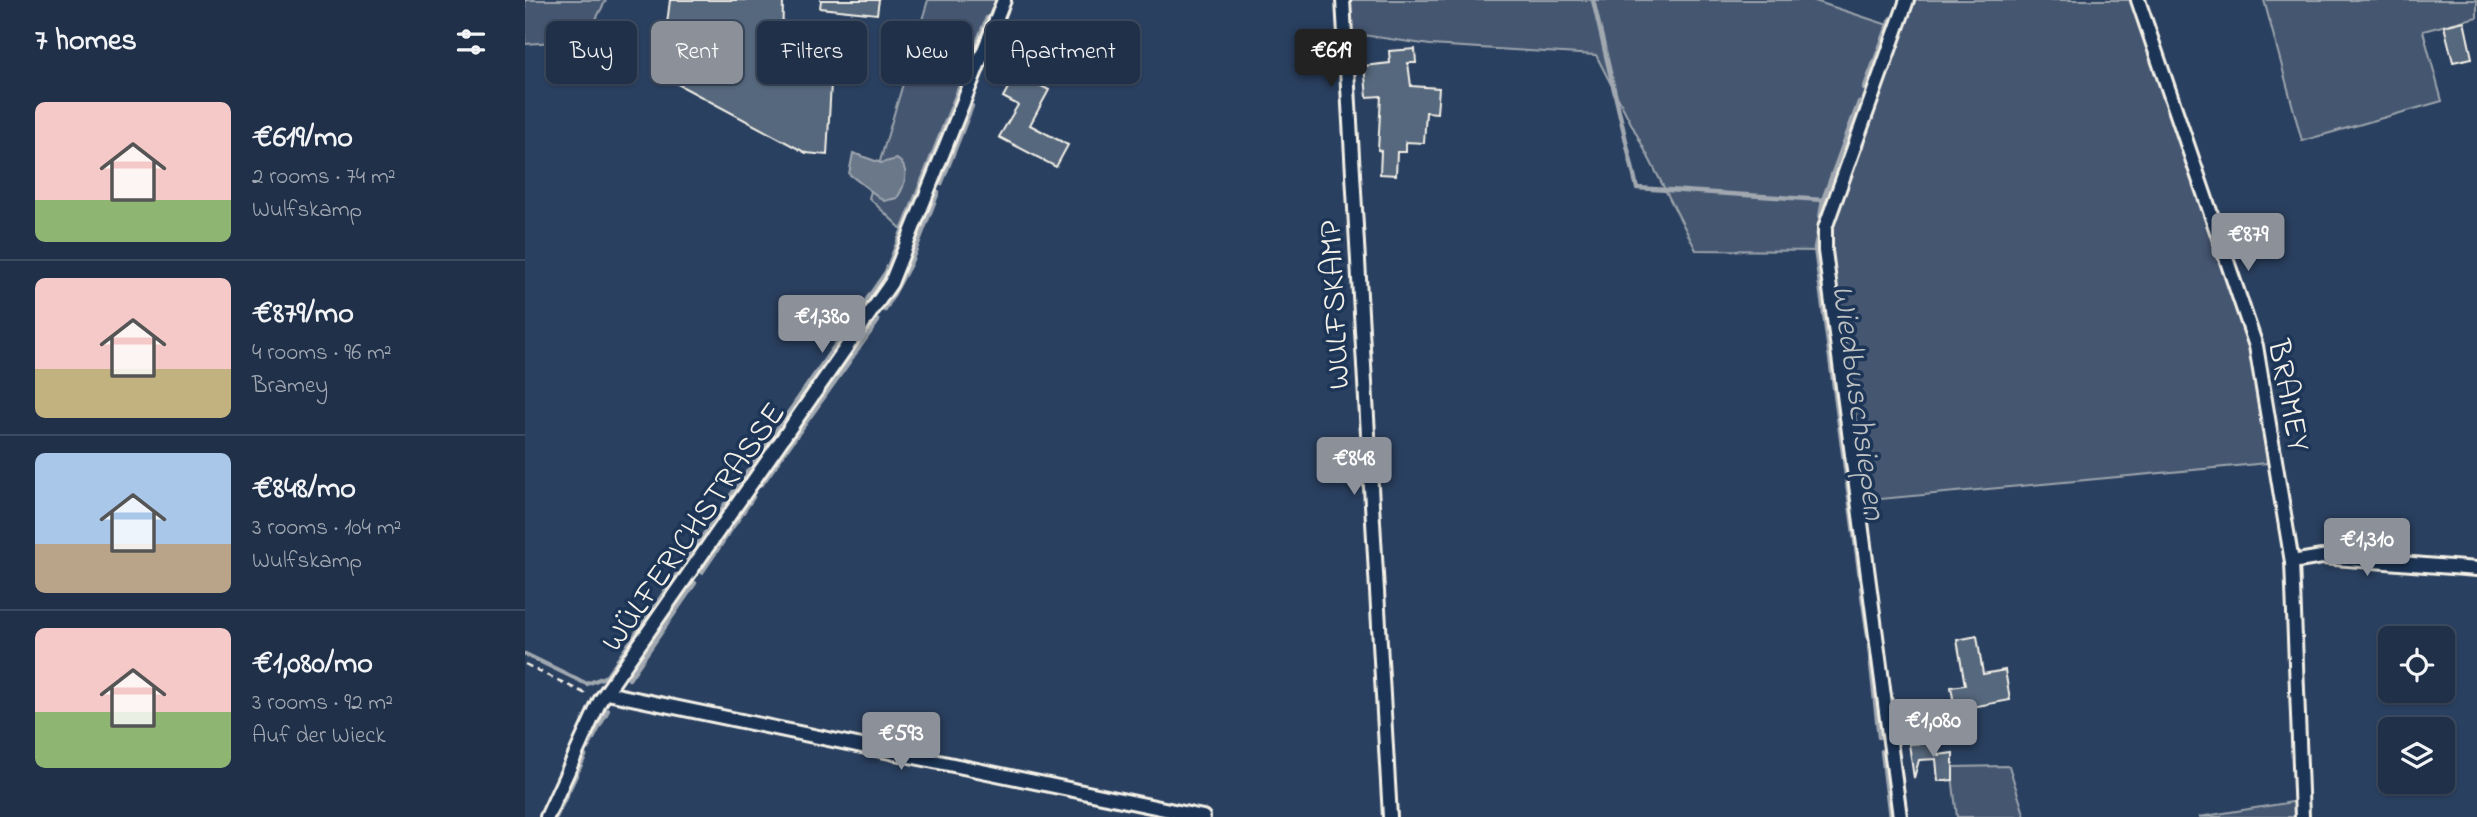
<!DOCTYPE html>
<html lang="en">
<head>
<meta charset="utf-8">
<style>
	body { margin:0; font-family:"Indie Flower",sans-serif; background:#28384f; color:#f1f3f6; height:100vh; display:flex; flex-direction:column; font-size:26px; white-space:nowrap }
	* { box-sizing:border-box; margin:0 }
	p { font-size:23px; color:#a2a9b4 }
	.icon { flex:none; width:38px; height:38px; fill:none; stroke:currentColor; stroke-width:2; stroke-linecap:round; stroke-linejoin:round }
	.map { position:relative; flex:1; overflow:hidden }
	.side { display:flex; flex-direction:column; background:#203048; width:525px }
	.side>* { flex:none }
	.guide { position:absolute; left:21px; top:21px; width:665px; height:63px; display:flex; gap:14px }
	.controls { position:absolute; left:1853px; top:626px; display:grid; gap:14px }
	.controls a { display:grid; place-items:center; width:77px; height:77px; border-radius:10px; background:#203048; box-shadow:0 2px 5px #0004,0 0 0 2px #3d4b60; font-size:35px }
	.price { position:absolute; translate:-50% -60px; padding:0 16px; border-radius:7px; background:#8c9099; color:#fff; font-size:23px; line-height:46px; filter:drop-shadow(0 2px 4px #0008) }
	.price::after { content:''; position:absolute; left:50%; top:42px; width:21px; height:16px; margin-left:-10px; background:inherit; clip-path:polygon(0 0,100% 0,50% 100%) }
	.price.on { background:#222; color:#fff }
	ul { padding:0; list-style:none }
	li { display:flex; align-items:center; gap:21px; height:175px; padding:0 35px }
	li+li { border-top:2px solid #3d4b60 }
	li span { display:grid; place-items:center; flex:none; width:196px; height:140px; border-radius:10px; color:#555 }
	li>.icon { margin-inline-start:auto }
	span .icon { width:84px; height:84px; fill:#fffc; stroke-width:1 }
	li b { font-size:30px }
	h2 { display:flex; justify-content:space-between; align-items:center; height:84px; padding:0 35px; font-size:30px }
	.pill { padding:0 24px; border-radius:10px; background:#203048; box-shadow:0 2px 5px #0004,0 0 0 2px #3d4b60; font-size:24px; line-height:63px }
	.pill.on { background:#8c9099; color:#fff }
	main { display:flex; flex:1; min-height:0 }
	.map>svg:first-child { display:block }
</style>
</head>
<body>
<main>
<section class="side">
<h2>7 homes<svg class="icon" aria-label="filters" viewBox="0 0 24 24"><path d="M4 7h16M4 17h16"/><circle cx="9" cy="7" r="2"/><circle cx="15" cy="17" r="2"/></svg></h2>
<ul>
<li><span style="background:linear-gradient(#f6c9c9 70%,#8fb573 0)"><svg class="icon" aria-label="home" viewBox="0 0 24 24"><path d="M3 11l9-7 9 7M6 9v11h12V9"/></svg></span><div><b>€619/mo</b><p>2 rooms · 74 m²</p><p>Wulfskamp</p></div></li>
<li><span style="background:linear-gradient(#f6c9c9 65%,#c2b280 0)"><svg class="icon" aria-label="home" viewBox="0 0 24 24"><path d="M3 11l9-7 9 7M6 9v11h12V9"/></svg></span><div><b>€879/mo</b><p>4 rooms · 96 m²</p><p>Bramey</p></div></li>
<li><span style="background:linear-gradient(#a9c7e8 65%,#b9a48a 0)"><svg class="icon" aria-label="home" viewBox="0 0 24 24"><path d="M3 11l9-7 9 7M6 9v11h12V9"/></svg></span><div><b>€848/mo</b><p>3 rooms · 104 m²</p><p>Wulfskamp</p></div></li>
<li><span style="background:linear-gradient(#f6c9c9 60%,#8fb573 0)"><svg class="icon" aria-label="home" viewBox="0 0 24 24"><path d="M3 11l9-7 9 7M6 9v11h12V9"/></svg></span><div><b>€1,080/mo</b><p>3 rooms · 92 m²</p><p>Auf der Wieck</p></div></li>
</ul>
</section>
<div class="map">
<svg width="1952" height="817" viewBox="0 0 1952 817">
	<rect width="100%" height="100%" fill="#2a4060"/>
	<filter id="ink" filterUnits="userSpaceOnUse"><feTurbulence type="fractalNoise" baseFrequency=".0143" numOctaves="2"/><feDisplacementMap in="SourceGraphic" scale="14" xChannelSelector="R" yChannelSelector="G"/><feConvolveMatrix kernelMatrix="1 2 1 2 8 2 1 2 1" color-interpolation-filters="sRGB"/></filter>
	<g filter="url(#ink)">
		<g fill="#445771" stroke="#9ca4ac" stroke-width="2">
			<polygon points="0,0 81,0 60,40 0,44"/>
			<polygon points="403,0 479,0 386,238 344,198"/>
			<polygon points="822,0 1287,0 1372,28 1382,0 1613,0 1731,346 1753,462 1334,501 1300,251 1171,250 1071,55 905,45 824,33"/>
			<polygon points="1739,0 1952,0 1952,17 1898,31 1917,101 1777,141"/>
			<polygon points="1484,766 1500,817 1432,817 1426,767"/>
			<polygon points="1774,801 1777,817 1674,817"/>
		</g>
		<path fill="#6a788a" stroke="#a1a8b0" stroke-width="2" d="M328,153L356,163L372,159C386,168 380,186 372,198L359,201L324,174Z"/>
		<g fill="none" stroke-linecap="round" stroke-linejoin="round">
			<g stroke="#a1a8b0" stroke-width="4.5">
				<polyline points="1068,0 1112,188 1298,200"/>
				<polyline points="1339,89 1366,18"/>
				<polyline points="416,184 447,106"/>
				<polyline points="1295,218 1298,200 1334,102"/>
				<polyline points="1293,233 1290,248 1335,577"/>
				<polyline points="360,310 385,264 413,192"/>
				<polyline points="237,484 353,321"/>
				<polyline points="162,559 361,272 462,18"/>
				<polyline points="177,572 228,497"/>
				<polyline points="1336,588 1343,636"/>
				<polyline points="1344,646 1354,737"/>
				<polyline points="0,654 62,684 82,676 152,574"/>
				<polyline points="104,679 170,583"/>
				<polyline points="63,748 83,710"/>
				<polyline points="1357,751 1365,817"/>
				<polyline points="31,817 60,756"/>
			</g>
		</g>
		<g fill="#56677d" stroke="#f4f1e8" stroke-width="2">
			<polygon points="145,0 258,0 257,55 270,56 268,73 275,73 275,80 306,83 302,155 281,153 147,81 135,80"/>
			<polygon points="296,0 354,0 352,14 295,8"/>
			<polygon points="1939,21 1947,58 1928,62 1919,26"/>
			<polygon points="890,49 891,63 883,63 886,86 914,88 912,113 901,112 899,143 881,142 881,152 872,152 871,175 855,174 856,151 853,150 856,96 842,97 839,66 865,63 864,51"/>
			<polygon points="491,73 524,90 505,125 543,145 531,167 474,137 493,105 478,97"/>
			<polygon points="1452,636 1458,674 1480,670 1485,700 1447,707 1448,717 1432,720 1426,687 1440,685 1432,640"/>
			<polygon points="1412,742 1413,755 1428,753 1428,780 1413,781 1411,759 1394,760 1389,778 1384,744"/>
		</g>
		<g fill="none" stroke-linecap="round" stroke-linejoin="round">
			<defs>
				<g id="street">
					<polyline points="818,0 865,817"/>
					<polyline points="1613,0 1731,346 1767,562 1777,817"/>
					<polyline points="1767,562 1797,557 1952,569"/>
					<polyline points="82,693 678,817"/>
					<polyline points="22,817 75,701 366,283 479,0"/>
					<polyline points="1375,817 1300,251 1300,228 1382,0"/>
				</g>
			</defs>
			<use href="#street" stroke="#f4f1e8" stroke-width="18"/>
			<polyline stroke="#f4f1e8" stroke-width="2.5" stroke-dasharray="7 5" stroke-linecap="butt" points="0,664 63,695"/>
			<use href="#street" stroke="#1d3557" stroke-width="12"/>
		</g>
	</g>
	<g text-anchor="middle" stroke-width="7" stroke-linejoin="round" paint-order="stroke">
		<g font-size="32" fill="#f4f1e8" stroke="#1d3557">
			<text transform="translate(808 305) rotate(-93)" y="11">WULFSKAMP</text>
			<text transform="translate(1765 395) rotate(79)" y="11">BRAMEY</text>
			<text transform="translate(167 526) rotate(-55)" y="11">WÜLFERICHSTRASSE</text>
		</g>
		<g font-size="33" font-style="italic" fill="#bdc1c2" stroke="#1d3557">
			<text transform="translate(1336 402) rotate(82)" y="12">Wiedbuschsiepen</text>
		</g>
	</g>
</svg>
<div class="controls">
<a><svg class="icon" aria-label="locate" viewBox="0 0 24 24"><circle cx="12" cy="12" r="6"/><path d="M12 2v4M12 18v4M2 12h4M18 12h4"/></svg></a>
<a><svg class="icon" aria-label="layers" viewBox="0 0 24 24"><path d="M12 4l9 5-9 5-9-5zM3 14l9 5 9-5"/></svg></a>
</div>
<b class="price on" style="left:806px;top:89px">€619</b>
<b class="price" style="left:1723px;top:273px">€879</b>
<b class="price" style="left:297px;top:355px">€1,380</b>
<b class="price" style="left:829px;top:497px">€848</b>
<b class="price" style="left:1842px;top:578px">€1,310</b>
<b class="price" style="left:1408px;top:759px">€1,080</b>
<b class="price" style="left:376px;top:772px">€593</b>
<div class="guide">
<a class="pill">Buy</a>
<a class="pill on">Rent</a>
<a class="pill">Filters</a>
<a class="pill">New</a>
<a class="pill">Apartment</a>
</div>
</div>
</main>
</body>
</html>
